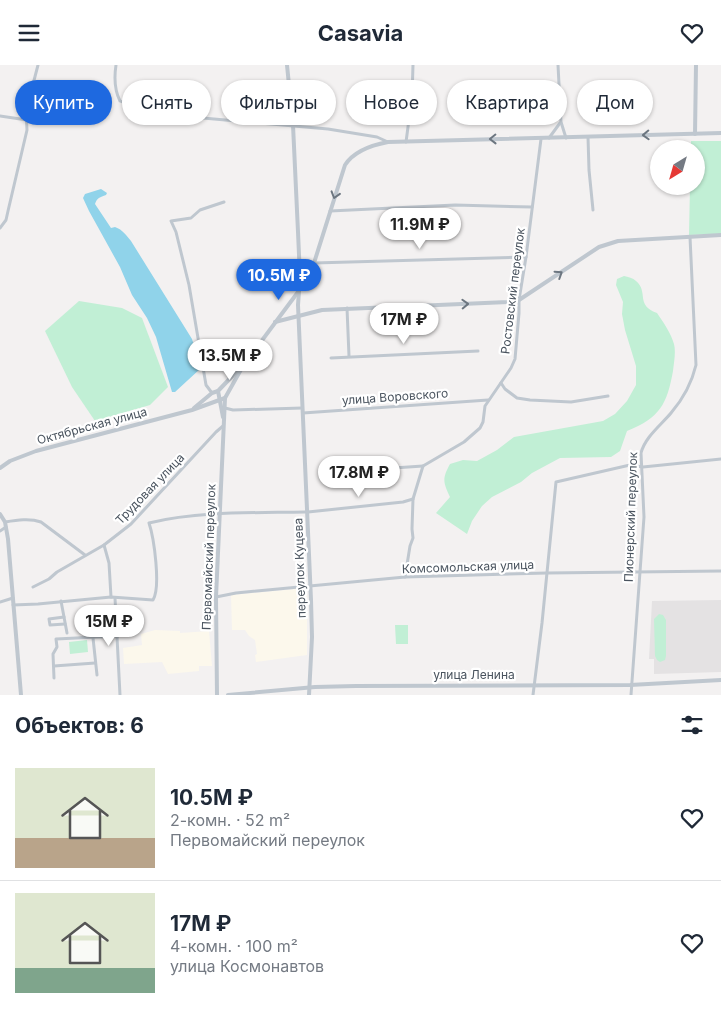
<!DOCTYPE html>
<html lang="ru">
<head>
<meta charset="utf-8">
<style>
	body { margin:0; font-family:Inter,sans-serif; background:#f6f6f7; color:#1f2937; height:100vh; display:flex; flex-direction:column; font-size:19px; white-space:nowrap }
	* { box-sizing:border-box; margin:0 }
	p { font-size:16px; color:#747a83 }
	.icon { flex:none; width:28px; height:28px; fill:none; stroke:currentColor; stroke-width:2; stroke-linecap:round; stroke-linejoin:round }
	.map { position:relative; height:630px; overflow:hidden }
	.sheet { display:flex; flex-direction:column; background:#fff; flex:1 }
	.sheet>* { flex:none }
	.banner { position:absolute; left:15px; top:15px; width:691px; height:45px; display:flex; gap:10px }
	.needle { width:32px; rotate:217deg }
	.fabs { position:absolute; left:650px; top:75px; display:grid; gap:10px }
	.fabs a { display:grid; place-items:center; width:55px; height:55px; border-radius:50%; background:#fff; box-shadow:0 1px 4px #0004; font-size:25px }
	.price { position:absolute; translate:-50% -42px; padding:0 11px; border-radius:18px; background:#fff; color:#222; font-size:16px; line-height:32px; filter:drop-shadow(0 1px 2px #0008) }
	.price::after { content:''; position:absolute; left:50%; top:30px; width:15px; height:11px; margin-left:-8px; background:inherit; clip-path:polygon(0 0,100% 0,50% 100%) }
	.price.on { background:#1e69e0; color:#fff }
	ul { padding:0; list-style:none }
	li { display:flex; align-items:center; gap:15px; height:125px; padding:0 15px }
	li+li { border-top:1px solid #e0e1e3 }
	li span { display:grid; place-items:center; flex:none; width:140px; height:100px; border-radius:0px; color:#555 }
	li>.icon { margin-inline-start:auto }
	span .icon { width:60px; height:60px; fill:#fffc; stroke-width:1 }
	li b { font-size:21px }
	h2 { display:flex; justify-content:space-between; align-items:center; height:60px; padding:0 15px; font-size:21px }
	.chip { padding:0 18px; border-radius:22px; background:#fff; box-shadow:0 1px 4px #0004; font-size:18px; line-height:45px }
	.chip.on { background:#1e69e0; color:#fff }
	header { display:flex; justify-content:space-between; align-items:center; height:65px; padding:0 15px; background:#fff; font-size:22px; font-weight:700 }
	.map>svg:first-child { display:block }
</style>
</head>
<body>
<header><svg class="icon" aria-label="menu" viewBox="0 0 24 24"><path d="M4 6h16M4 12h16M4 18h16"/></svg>Casavia<svg class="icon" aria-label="heart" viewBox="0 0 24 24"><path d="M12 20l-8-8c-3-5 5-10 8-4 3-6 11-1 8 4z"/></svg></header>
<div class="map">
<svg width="721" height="630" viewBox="0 0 721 630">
	<rect width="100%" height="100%" fill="#f3f1f1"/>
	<g fill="#fcf8ec">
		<polygon points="307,523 307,590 256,597 255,590 257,589 255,575 249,571 245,565 232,565 231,530"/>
		<polygon points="155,565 180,566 180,568 209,566 212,601 199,601 199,606 168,609 162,597 124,599 123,583 142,580 141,569"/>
	</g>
	<polygon fill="#e4e2e3" points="721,535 721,607 654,609 654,594 649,594 652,536"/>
	<g fill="#c1efd5">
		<polygon points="691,76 721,76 721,169 689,170 690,121 696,121 696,84 691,84"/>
		<path d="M624,211C628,212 633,213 636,216C649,227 635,240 657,248C663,257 671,268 674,279C676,287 674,297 673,306C667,339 660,353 627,366L620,386L611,392L560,393L532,408L521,417L492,432L482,441L472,456L467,469L436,448L450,432C443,417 442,414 450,399L463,395L477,396L497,385L514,372L603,356L615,349L627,336L636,320V301L625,265L622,249L623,237L616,220L617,214Z"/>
		<polygon points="79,236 122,243 142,253 168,322 150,340 95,356 72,322 45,266"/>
		<polygon points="659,549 663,550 666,555 666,591 665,595 660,597 657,595 655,591 654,554"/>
		<polygon points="395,560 408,560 408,579 396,579"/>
		<polygon points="87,575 88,587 70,589 69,577"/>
	</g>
	<path fill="#90d3ea" d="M101,124L107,128L106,130C100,132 97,133 95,139L111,163L115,162C123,165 126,170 131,176L192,274L197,290L200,304L175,327H172L156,272L147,253L132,230L120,202L89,146L83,133L85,129Z"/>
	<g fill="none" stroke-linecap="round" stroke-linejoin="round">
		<g stroke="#bfc7cf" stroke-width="3">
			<path d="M116,0C114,13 114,24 120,36C133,42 147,41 158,49L328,64L377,72L388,77"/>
			<polyline points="558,0 561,57 566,73"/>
			<polyline points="0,51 27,55"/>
			<polyline points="588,72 589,105 593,145"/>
			<polyline points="549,73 560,58"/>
			<polyline points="406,77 412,32 413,0"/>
			<polyline points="330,146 455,140 532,142"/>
			<polyline points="0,163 6,155 8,146 27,65 26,46 38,0"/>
			<polyline points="314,198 526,192"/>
			<polyline points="347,243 349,291"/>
			<polyline points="331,293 478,286"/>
			<polyline points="501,318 505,324 517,333 530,335 571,337 608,331"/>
			<polyline points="212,328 206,320 189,220 176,167 171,156 191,153 200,145 224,137"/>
			<polyline points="225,343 233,345 302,343"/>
			<polyline points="303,348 488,335"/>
			<polyline points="335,407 423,401"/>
			<polyline points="308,447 403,437 413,434"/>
			<path d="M5,457C17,455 30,453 41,457L85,490"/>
			<polyline points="0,466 6,462"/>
			<polyline points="104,480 109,498 111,532"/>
			<polyline points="405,512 410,481 413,473 412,464 413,434 423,401 464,377 480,363 483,357 485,341 511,303 515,294 519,248 519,235 526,192 541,74"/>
			<polyline points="33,522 49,514 57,507 104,480 131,459 216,367 223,361"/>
			<polyline points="216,532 236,528 405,512 547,508 721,506"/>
			<polyline points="115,533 120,630"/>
			<polyline points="61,536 67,568"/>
			<polyline points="0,537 13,533"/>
			<path d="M13,540L38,539L111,532L153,535C161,522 154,473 149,458C199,446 253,448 305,447"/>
			<polyline points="64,552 49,554 50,560 65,559"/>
			<polyline points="93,573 97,610"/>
			<polyline points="54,601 95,598"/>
			<polyline points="54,613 53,589 57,582 56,574 118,571"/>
			<polyline points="533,630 542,558 556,417 630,400 643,402 721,394"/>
			<path d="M631,630L644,452L641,388C645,372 661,360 671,348C683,334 692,317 696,300L690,172"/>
		</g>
		<g stroke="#bfc7cf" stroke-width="4">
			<polyline points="287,0 293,60 298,167 300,212 298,240 311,535 312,572 309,630"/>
			<polyline points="695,69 696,0"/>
			<polyline points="275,257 322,245 508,237 519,235 599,182 618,176 721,170"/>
			<polyline points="194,343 212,328 218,326"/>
			<polyline points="223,352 218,326 239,304"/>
			<path d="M0,403L10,396L36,386L192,345L225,333L243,301L298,227L314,198L345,100C354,86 372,80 388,77L721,68"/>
			<polyline points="0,449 5,457 8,474 21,630"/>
			<polyline points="217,630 216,532 225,333"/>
			<polyline points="228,630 315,622 356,621 630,620 721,615"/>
		</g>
	</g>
	<defs><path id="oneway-chevron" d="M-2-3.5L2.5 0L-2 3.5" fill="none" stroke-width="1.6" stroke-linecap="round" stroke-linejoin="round" transform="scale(1.25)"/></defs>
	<g stroke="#6c7680">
		<use href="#oneway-chevron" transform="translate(646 70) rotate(178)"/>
		<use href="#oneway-chevron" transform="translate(493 74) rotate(179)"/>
		<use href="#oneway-chevron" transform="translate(335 130) rotate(107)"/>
		<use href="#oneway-chevron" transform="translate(559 209) rotate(-33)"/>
		<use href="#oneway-chevron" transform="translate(465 239) rotate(-2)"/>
	</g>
	<g text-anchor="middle" stroke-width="4.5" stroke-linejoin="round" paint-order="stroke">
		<g font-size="12" fill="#49535e" stroke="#fff">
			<text transform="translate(513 226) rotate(-83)" y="4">Ростовский переулок</text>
			<text transform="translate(395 332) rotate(-4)" y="4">улица Воровского</text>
			<text transform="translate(92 361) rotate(-15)" y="4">Октябрьская улица</text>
			<text transform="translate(150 424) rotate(-46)" y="4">Трудовая улица</text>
			<text transform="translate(631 452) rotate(-88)" y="4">Пионерский переулок</text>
			<text transform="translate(209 492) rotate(-88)" y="4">Первомайский переулок</text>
			<text transform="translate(468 502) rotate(-2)" y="4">Комсомольская улица</text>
			<text transform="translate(300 503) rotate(-92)" y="4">переулок Куцева</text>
			<text x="474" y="614">улица Ленина</text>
		</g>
	</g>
</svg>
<div class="fabs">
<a><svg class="needle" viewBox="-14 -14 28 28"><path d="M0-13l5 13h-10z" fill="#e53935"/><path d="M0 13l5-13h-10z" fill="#747a83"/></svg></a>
</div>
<b class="price" style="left:420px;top:185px">11.9M ₽</b>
<b class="price on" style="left:279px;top:236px">10.5M ₽</b>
<b class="price" style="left:404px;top:280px">17M ₽</b>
<b class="price" style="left:230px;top:316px">13.5M ₽</b>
<b class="price" style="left:359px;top:433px">17.8M ₽</b>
<b class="price" style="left:109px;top:582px">15M ₽</b>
<div class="banner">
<a class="chip on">Купить</a>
<a class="chip">Снять</a>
<a class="chip">Фильтры</a>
<a class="chip">Новое</a>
<a class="chip">Квартира</a>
<a class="chip">Дом</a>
</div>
</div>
<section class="sheet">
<h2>Объектов: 6<svg class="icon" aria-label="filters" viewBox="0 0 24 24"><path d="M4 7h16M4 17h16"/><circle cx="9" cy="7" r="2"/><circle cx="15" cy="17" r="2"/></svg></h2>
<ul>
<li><span style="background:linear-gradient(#dfe7d0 70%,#b9a48a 0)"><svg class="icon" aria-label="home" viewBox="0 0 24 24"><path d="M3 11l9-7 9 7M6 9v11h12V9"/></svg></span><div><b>10.5M ₽</b><p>2-комн. · 52 m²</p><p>Первомайский переулок</p></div><svg class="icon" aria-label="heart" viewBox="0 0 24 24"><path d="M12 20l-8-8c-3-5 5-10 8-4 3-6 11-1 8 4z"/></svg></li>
<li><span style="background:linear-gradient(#dfe7d0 75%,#7fa58c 0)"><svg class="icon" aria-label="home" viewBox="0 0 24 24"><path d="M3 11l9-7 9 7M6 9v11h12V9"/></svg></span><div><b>17M ₽</b><p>4-комн. · 100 m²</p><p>улица Космонавтов</p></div><svg class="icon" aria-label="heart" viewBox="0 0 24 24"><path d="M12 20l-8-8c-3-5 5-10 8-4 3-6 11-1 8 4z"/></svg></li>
</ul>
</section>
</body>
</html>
